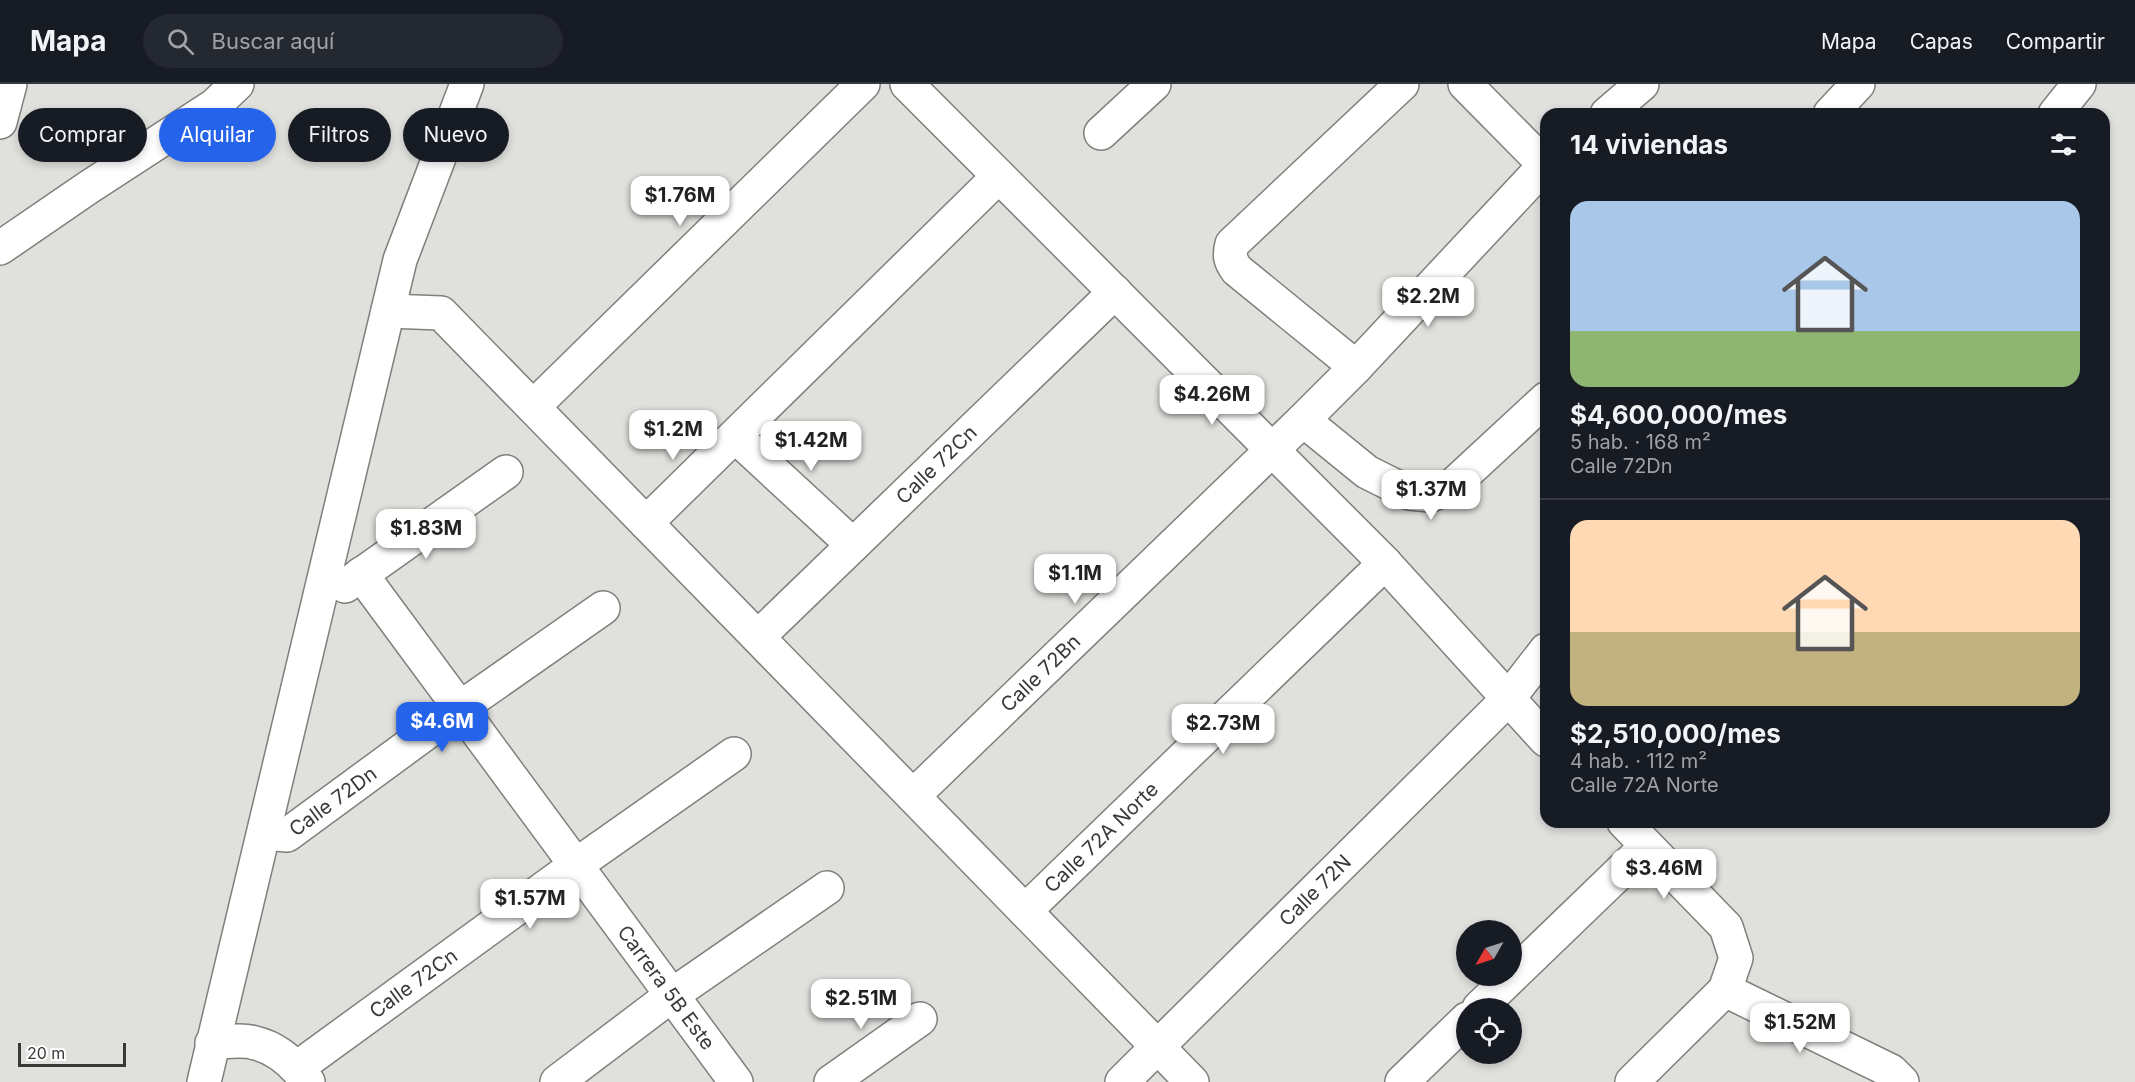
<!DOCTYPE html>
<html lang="es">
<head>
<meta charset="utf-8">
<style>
	body { margin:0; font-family:Inter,sans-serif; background:#242831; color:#f1f3f6; height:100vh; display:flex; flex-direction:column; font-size:22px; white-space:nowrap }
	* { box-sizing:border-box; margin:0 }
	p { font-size:20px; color:#9ea1a6 }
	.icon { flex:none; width:33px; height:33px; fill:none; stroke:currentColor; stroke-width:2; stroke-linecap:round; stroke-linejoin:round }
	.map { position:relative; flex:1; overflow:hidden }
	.details { position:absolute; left:1540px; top:24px; width:570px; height:720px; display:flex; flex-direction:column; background:#171b24; border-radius:18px; box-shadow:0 3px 9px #0003 }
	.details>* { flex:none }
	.guide { position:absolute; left:18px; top:24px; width:570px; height:54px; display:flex; gap:12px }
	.needle { width:39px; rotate:231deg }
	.controls { position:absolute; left:1456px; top:836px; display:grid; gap:12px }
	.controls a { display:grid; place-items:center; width:66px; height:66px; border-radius:50%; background:#171b24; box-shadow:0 3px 9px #0003; font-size:30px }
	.scale { position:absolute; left:18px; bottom:15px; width:108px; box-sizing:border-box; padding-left:6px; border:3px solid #393938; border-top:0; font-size:16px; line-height:21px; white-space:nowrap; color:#393938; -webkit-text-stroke:4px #fff; paint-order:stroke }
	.price { position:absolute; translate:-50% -51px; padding:0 14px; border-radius:12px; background:#fff; color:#222; font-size:20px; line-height:39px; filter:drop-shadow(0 2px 3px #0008) }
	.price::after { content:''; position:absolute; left:50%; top:36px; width:18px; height:14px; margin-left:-9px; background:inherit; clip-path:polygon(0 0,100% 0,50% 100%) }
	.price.on { background:#2563eb; color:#fff }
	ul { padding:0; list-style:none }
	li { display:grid; align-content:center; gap:12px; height:318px; padding:0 30px }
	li+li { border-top:2px solid #363941 }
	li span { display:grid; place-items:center; height:186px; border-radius:18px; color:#555 }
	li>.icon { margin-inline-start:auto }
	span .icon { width:108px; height:108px; fill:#fffc; stroke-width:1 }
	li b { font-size:26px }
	h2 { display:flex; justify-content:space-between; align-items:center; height:72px; padding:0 30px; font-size:26px }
	.tag { padding:0 21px; border-radius:27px; background:#171b24; box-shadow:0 3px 9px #0003; font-size:21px; line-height:54px }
	.tag.on { background:#2563eb; color:#fff }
	header { display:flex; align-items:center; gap:36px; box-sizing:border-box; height:84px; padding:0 30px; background:#171b24; border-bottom:2px solid #363941 }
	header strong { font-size:28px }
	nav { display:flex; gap:33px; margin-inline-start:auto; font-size:21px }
	.search { width:420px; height:54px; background:#242831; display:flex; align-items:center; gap:15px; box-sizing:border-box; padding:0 21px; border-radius:33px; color:#9ea1a6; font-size:22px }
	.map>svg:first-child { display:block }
</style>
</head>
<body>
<header>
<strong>Mapa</strong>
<div class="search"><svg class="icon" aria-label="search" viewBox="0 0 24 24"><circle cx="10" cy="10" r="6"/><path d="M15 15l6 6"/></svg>Buscar aquí</div>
<nav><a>Mapa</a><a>Capas</a><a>Compartir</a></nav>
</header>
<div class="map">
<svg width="2135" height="998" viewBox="0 0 2135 998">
	<rect width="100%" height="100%" fill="#e0e0dd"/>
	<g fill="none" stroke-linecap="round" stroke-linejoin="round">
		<defs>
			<g id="minor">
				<polyline points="907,0 1385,479 1546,656"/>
				<polyline points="1465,0 1546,82"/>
				<polyline points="1607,30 1642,0"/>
				<polyline points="1830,30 1858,0"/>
				<polyline points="2055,30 2079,0"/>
				<polyline points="0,38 10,0"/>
				<polyline points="1101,49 1154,0"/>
				<polyline points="0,164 89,103 215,21 237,0"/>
				<polyline points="388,227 441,229 1192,998"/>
				<path d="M1356,283L1237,186C1230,177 1229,171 1232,160L1402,0"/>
				<polyline points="533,323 863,0"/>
				<polyline points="1303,336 1367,388 1409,409 1431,411 1452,402 1546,315"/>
				<polyline points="735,352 853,461"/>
				<polyline points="646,439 999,92"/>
				<path id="s1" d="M361,490L736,998"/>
				<polyline points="345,502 506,388"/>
				<path id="s2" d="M758,553L1115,208"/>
				<path id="s3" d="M913,712L1303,336L1356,283L1546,80"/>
				<polyline points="1624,738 1726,843 1736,874 1725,906 1632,998"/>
				<path id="s4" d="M264,749L287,751L460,624L603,524"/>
				<path id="s5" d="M1025,827L1385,479"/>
				<polyline points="1725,906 1891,987 1902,998"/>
				<polyline points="1479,924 1647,762"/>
				<path d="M212,959C226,958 243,955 255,959C278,964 295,981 308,998"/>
				<path id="s6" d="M297,984L576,781L734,670"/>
				<polyline points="204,998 400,176 467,0"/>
				<polyline points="557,998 672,911 827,804"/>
				<polyline points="831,998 920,935"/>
				<path id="s7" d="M1122,998L1508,615L1546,566"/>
				<polyline points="1402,998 1467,935"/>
			</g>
		</defs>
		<use href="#minor" stroke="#7f7f7c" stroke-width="36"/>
		<use href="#minor" stroke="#fff" stroke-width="33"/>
	</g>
	<g text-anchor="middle" stroke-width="6" stroke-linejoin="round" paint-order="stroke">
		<g font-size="20" fill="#393938" stroke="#fff">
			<text dy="7" stroke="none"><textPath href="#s2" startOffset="248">Calle 72Cn</textPath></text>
			<text dy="7" stroke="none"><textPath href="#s3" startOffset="177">Calle 72Bn</textPath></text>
			<text dy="7" stroke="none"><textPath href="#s4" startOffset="80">Calle 72Dn</textPath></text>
			<text dy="7" stroke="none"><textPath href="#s5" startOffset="106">Calle 72A Norte</textPath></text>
			<text dy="7" stroke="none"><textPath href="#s7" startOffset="272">Calle 72N</textPath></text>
			<text dy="7" stroke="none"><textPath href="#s6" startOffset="144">Calle 72Cn</textPath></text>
			<text dy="7" stroke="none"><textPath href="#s1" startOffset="514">Carrera 5B Este</textPath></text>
		</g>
	</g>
</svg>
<div class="controls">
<a><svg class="needle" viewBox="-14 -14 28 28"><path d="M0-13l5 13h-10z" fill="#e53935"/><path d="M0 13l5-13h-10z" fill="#9ea1a6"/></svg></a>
<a><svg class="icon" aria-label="locate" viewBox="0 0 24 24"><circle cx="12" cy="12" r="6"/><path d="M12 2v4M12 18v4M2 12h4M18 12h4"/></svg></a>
</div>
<div class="scale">20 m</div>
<b class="price" style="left:680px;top:143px">$1.76M</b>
<b class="price" style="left:1428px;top:244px">$2.2M</b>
<b class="price" style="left:1212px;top:342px">$4.26M</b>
<b class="price" style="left:673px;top:377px">$1.2M</b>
<b class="price" style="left:811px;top:388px">$1.42M</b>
<b class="price" style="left:1431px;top:437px">$1.37M</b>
<b class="price" style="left:426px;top:476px">$1.83M</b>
<b class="price" style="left:1075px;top:521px">$1.1M</b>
<b class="price on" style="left:442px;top:669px">$4.6M</b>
<b class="price" style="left:1223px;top:671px">$2.73M</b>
<b class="price" style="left:1664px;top:816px">$3.46M</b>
<b class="price" style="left:530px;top:846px">$1.57M</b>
<b class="price" style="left:861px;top:946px">$2.51M</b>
<b class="price" style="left:1800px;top:970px">$1.52M</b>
<div class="guide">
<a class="tag">Comprar</a>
<a class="tag on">Alquilar</a>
<a class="tag">Filtros</a>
<a class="tag">Nuevo</a>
</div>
<section class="details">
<h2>14 viviendas<svg class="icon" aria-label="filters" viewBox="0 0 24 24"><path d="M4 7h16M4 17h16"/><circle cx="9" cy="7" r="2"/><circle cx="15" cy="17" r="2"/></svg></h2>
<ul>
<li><span style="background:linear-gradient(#a9c7e8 70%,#8fb573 0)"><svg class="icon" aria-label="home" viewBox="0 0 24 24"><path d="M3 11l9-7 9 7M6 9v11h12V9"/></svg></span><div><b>$4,600,000/mes</b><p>5 hab. · 168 m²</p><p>Calle 72Dn</p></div></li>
<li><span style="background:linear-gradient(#ffd9b3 60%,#c2b280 0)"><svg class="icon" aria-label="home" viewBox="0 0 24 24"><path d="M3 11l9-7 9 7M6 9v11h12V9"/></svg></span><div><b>$2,510,000/mes</b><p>4 hab. · 112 m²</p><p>Calle 72A Norte</p></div></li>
</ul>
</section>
</div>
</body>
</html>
